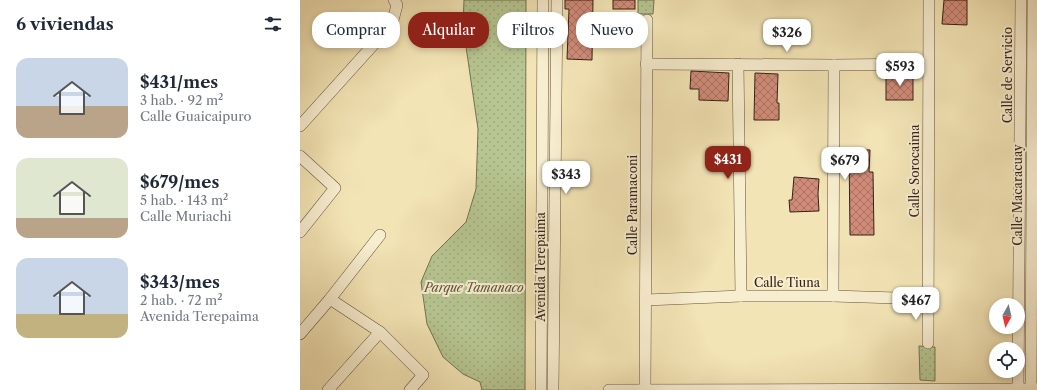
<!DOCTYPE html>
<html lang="es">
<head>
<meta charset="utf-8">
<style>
	body { margin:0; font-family:"Libre Caslon Text",serif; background:#f6f6f7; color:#1f2937; height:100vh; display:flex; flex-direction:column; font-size:15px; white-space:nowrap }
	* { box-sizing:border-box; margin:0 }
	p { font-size:13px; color:#747a83 }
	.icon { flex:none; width:22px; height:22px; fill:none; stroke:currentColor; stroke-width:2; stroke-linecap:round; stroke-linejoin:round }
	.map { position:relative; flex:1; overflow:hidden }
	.details { display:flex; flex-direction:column; background:#fff; width:300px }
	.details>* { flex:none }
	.guide { position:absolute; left:12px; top:12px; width:380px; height:36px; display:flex; gap:8px }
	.needle { width:26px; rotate:188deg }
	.tools { position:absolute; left:689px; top:298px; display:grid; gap:8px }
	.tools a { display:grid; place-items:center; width:36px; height:36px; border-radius:50%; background:#fff; box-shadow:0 2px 6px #0003; font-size:20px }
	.price { position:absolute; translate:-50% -34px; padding:0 9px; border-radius:8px; background:#fff; color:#222; font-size:13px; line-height:26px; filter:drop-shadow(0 1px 2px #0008) }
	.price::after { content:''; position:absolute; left:50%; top:24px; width:12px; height:9px; margin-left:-6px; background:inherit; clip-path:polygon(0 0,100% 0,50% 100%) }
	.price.current { background:#8f2418; color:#fff }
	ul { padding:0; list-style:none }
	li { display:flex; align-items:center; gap:12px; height:100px; padding:0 16px }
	li span { display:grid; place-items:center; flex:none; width:112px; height:80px; border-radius:12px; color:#555 }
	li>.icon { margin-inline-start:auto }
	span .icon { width:48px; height:48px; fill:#fffc; stroke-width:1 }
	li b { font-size:17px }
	h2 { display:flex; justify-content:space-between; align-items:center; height:48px; padding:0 16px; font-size:17px }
	.chip { padding:0 14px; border-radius:16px; background:#fff; box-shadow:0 2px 6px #0003; font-size:14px; line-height:36px }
	.chip.current { background:#8f2418; color:#fff }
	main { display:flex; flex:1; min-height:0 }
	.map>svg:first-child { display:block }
</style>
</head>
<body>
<main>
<section class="details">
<h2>6 viviendas<svg class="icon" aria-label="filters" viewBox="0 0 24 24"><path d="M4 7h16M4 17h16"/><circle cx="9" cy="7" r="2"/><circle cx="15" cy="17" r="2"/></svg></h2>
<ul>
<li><span style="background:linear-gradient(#c9d6e8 60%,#b9a48a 0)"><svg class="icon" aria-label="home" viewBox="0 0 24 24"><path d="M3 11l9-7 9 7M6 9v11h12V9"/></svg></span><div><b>$431/mes</b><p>3 hab. · 92 m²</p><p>Calle Guaicaipuro</p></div></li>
<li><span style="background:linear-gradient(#dfe7d0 75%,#b9a48a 0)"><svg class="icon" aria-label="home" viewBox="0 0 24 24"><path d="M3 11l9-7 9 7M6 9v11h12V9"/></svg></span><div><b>$679/mes</b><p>5 hab. · 143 m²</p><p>Calle Muriachi</p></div></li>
<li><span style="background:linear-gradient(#c9d6e8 70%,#c2b280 0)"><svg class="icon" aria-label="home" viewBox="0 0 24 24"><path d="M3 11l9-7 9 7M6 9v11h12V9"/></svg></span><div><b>$343/mes</b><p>2 hab. · 72 m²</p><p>Avenida Terepaima</p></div></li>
</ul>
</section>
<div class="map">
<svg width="737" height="390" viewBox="0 0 737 390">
	<defs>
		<pattern id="green-dots" width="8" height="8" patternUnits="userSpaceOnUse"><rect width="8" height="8" fill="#b6c591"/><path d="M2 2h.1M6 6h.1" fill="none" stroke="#9da97c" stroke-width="1.8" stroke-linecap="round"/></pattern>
		<pattern id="building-cross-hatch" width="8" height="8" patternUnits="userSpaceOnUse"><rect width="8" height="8" fill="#d18c79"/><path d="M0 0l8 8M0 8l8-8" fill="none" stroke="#aa7262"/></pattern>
	</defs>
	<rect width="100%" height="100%" fill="#f3e4b5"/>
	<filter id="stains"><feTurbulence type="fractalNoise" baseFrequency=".005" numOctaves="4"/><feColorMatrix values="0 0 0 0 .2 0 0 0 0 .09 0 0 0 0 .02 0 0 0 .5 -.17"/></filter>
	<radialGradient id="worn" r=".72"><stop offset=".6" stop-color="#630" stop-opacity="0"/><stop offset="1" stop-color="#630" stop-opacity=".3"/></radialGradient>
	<g fill="url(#green-dots)" stroke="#757254">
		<polygon points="164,0 226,0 225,390 182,390 180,382 163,374 143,357 127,324 121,282 132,256 166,222 176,189 178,129 163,26"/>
		<polygon points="338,0 354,0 353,14 338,14"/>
		<polygon points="619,346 635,347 635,381 620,380"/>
	</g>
	<g fill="url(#building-cross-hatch)" stroke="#342018">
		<polygon points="265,0 293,0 292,60 267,59 269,9 265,9"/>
		<rect x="313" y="0" width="22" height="9"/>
		<polygon points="644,0 667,0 667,25 642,24"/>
		<polygon points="391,71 429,73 428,101 399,100 399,89 390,89"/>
		<polygon points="455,73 478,74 477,103 479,103 479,120 454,120"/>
		<rect x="586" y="74" width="27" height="26"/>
		<polygon points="549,149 570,150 569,172 573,172 574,235 550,235"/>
		<polygon points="494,177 519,179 518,194 519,211 490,212 489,200 492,200"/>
	</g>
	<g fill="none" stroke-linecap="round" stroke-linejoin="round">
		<defs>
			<g id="street">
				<polyline points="346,64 534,65 628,64"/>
				<polyline points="438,64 441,296"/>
				<polyline points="0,126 92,24 97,5 94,0"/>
				<polyline points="0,156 35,188 0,232"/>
				<polyline points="80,235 30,299 80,332 123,375 110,390"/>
				<polyline points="533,296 534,65"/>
				<polyline points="346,300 441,296 533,296 628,299"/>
				<polyline points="0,334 30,299"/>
				<polyline points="628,343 629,0"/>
				<polyline points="345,389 347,20"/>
				<polyline points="28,390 80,332"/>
				<polyline points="241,390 243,0"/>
				<polyline points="253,390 257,0"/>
				<polyline points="309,390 737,389"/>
				<polyline points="718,390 721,0"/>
				<polyline points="731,390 733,0"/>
			</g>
		</defs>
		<use href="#street" stroke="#64513f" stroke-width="12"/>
		<use href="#street" stroke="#f7edcf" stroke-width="11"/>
	</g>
	<g text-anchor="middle" stroke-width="4" stroke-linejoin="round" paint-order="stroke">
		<g font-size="12" fill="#342018" stroke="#f7edcf">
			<text transform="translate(708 75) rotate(-90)" y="4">Calle de Servicio</text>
			<text transform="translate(615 171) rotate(-90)" y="4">Calle Sorocaima</text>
			<text transform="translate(718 195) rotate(-90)" y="4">Calle Macaracuay</text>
			<text transform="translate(333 205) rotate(-90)" y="4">Calle Paramaconi</text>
			<text transform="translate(241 267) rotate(-90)" y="4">Avenida Terepaima</text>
			<text x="487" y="287">Calle Tiuna</text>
		</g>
		<g font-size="12" font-style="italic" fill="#5b523c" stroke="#f7edcf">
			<text x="174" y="292">Parque Tamanaco</text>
		</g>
	</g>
	<rect width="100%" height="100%" filter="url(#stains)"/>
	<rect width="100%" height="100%" fill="url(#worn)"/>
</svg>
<div class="tools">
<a><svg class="needle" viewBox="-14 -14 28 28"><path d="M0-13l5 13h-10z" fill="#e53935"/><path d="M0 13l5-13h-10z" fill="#747a83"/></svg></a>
<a><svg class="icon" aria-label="locate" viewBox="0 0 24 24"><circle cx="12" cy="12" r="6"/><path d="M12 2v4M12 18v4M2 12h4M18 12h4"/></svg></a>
</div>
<b class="price" style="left:487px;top:53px">$326</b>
<b class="price" style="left:600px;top:87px">$593</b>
<b class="price current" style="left:428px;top:180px">$431</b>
<b class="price" style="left:545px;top:181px">$679</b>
<b class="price" style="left:266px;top:195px">$343</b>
<b class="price" style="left:616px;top:321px">$467</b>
<div class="guide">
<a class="chip">Comprar</a>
<a class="chip current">Alquilar</a>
<a class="chip">Filtros</a>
<a class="chip">Nuevo</a>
</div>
</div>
</main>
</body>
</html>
